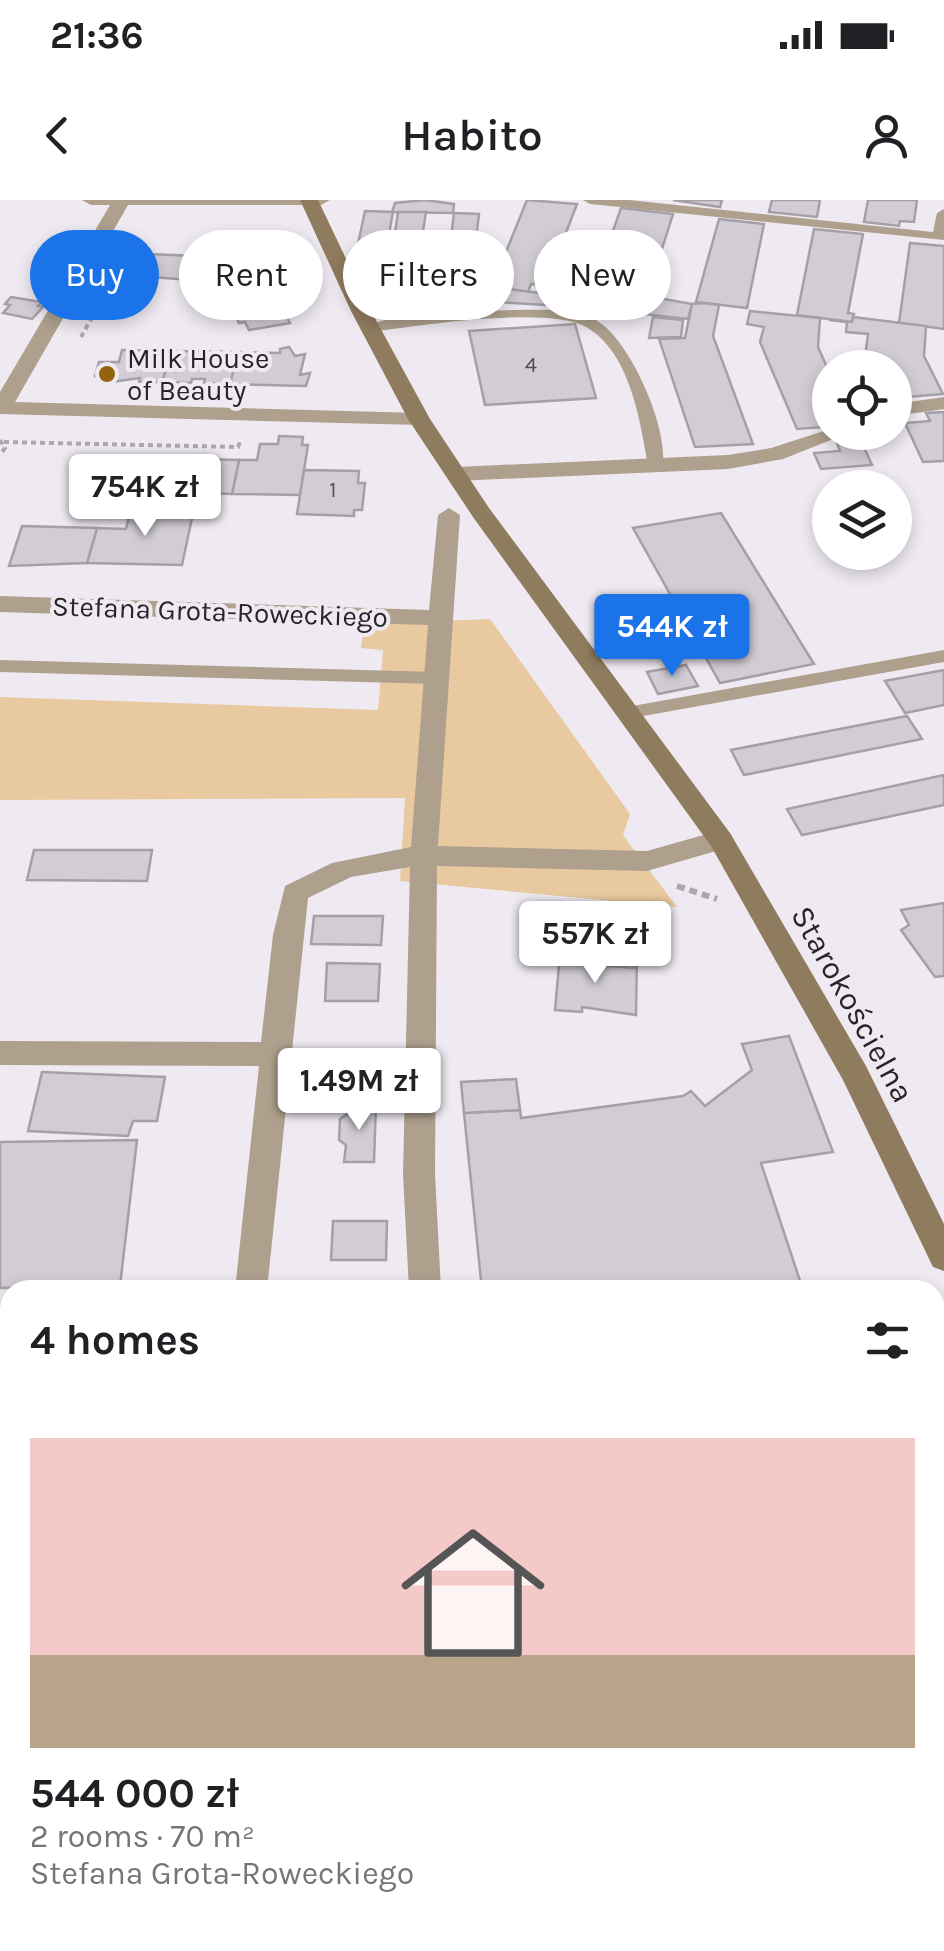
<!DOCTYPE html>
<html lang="en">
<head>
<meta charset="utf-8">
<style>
	body { margin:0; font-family:Karla,sans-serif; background:#f2f2f2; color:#202124; height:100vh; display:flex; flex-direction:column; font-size:38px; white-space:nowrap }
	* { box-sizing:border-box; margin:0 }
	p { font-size:32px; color:#757577 }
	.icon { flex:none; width:55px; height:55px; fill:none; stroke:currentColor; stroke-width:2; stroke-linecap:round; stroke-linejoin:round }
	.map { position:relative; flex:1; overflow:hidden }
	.side { position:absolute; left:0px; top:1080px; width:945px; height:672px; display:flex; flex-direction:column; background:#fff; border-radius:30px 30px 0 0; box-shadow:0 5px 15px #0003 }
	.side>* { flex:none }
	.banner { position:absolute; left:30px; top:30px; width:885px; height:90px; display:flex; gap:20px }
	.controls { position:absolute; left:812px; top:150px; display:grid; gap:20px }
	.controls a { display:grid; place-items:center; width:100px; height:100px; border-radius:50%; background:#fff; box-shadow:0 5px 15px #0003; font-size:50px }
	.price { position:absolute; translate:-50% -85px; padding:0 22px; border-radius:10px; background:#fff; color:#222; font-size:32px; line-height:65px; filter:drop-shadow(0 2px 5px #0008) }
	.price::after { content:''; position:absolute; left:50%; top:60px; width:30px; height:22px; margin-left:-15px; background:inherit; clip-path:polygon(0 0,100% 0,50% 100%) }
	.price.current { background:#1a73e8; color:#fff }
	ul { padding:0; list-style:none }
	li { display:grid; align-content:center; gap:20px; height:530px; padding:0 30px }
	li span { display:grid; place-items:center; height:310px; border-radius:0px; color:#555 }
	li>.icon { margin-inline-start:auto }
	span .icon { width:180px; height:180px; fill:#fffc; stroke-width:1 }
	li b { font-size:42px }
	h2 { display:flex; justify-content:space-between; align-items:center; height:120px; padding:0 30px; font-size:42px }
	.pill { padding:0 35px; border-radius:45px; background:#fff; box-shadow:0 5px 15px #0003; font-size:35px; line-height:90px }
	.pill.current { background:#1a73e8; color:#fff }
	.status { display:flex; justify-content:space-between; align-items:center; height:70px; padding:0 50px; background:#fff; direction:ltr }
	.status svg { height:28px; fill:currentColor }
	header { display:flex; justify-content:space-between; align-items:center; height:130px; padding:0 30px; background:#fff; font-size:45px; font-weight:600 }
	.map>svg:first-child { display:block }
</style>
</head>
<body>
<div class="status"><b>21:36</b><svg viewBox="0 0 49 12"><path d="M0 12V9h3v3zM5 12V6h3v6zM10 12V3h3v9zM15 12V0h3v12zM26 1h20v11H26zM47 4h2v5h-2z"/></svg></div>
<header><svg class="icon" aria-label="back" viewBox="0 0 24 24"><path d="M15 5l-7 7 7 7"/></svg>Habito<svg class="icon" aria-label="person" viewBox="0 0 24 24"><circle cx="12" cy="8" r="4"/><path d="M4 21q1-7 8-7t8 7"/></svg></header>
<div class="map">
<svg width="944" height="1751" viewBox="0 0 944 1751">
	<rect width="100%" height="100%" fill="#efeaf2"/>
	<g fill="#e9caa0">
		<polygon points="490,419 630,614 623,635 677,707 400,681 405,598 0,600 0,497 378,510 383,450 361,448 364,424"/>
		<polygon points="944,1200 944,1751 323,1751 318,1743 935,1742 935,1207"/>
	</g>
	<g fill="#d2cdd5" stroke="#a5a0a7" stroke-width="2.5">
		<polygon points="425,0 454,4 453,13 392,12 395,3"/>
		<polygon points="527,0 577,4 546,85 531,84 528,92 499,88 502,80 495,79"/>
		<polygon points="673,0 722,0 720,7"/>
		<polygon points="772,0 820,0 817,17 769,12"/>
		<polygon points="868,0 917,0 914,22 900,21 899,26 864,22"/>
		<polygon points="621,8 673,14 647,96 692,104 688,119 545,103 548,90 586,94 592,91"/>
		<polygon points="365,11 393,12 387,45 358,44"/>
		<polygon points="398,12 426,12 415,82 388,82"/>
		<polygon points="454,13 479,14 473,64 448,63"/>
		<polygon points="719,19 764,24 747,108 696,102"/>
		<polygon points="814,29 863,34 848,113 854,114 852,122 797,115"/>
		<polygon points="910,43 944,46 944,129 899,123"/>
		<polygon points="148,54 196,56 189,80 128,75 130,57"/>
		<polygon points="239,55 237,61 256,61 254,67 257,74 189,80 196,56"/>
		<polygon points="257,74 267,76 272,91 227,98 219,80"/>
		<polygon points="496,87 499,88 548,94 545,105 496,102"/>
		<polygon points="496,87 496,101 414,102 414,88"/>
		<polygon points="272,91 290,123 249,130 245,122 239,123 227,98"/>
		<polygon points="11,97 41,102 38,106 43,107 32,119 3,113 10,105 5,104"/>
		<polygon points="703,103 719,105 713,136 753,244 695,247 659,139 685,138 692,104"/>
		<polygon points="750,111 820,118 818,147 830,174 830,218 821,219 824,227 797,229 760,142 764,127 747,124"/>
		<polygon points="653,117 683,120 681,137 649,138"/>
		<polygon points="853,117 926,126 924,156 943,194 895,198 895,168 874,168 866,149 868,134 846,132 847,122 829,120 852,122"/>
		<polygon points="575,124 596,198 485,205 469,131"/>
		<polygon points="289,147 295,156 305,154 300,175 310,173 306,186 230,184 238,152 280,153 280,149"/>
		<polygon points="122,150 172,151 162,182 139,182 140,178 111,182 112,177 95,176 99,162 119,162"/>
		<polygon points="172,151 238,152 230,184 204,183 205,179 192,179 191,183 162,182"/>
		<polygon points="944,212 944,261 923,262 905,223 930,221 926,213"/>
		<polygon points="279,236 303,237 302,245 308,245 300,295 232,294 239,260 257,260 260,244 278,244"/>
		<polygon points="861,241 872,265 821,269 814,253 840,251 837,243"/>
		<polygon points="152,258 239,260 232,294 198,293 194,309 131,308 135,290 143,290"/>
		<polygon points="304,270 359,271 358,283 365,283 362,310 354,310 354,316 297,314"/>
		<polygon points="131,308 194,309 182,365 87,363 97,328 126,329"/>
		<polygon points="721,313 814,464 720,483 633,328"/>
		<polygon points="22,326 97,328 87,363 9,366"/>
		<polygon points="686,465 698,486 658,494 647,472"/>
		<polygon points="944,470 944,505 905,513 885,481"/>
		<polygon points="907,516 922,539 744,575 731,550"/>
		<polygon points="944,575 944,605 802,635 787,609"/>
		<polygon points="34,650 152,650 147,681 27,680"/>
		<polygon points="944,703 944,776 935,777 901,730 909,725 901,710"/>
		<polygon points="314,716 383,716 381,745 311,744"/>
		<polygon points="580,753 583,764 634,768 634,757 637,757 636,815 582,807 582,812 555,810 560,754"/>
		<polygon points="327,763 380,764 378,801 325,801"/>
		<polygon points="789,836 833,952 761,963 803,1090 482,1090 464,913 520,910 521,918 683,896 691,891 705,906 752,870 742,844"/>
		<polygon points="42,872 165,877 157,921 133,921 128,936 28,931"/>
		<polygon points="516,879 520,910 464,913 461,882"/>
		<polygon points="376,905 374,962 344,962 346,945 339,940 340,919 347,914 347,906"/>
		<polygon points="137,940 120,1086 0,1088 0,942"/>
		<polygon points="333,1021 387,1021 386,1060 331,1060"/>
	</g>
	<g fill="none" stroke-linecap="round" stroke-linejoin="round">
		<g stroke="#aba7ad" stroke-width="4" stroke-dasharray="5 4" stroke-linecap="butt">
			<polyline points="81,137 94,114"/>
			<polyline points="0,240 5,248 0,255"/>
			<polyline points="4,242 238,247 240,242"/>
		</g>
		<polyline stroke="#aba7ad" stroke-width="6" stroke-dasharray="8 5" stroke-linecap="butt" points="677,686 717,699"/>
		<polyline stroke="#aba7ad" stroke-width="8" stroke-dasharray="9 6" stroke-linecap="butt" points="935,1116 944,1140"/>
		<g fill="#aea08d" fill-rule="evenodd">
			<polygon points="583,0 629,0 933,32 937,13 944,9 944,40 590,4"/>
			<path d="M517,110C542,110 571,108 594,119C629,136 671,232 662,268L648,265C640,220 630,152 586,127C548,105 415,126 370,132L363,128C387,112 484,111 517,110Z"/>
			<polygon points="944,450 944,462 627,519 618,513 627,507"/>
			<polygon points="0,460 436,472 445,478 436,484 0,472"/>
		</g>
		<g fill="#aea08d" fill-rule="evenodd">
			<polygon points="82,0 330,0 321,5 128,5 15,202 419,213 430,219 419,225 0,214 0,192 110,5 91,5"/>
			<polygon points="944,197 944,209 895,216 895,204"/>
			<polygon points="830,229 830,232 851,232 783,259 728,269 456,281 445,274 456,267 728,255 771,248"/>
			<polygon points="449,308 460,315 438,646 647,651 721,630 730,633 734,640 730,647 647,671 437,666 435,974 441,1090 409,1090 403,974 410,667 351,677 308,698 267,1090 235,1090 259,866 0,865 0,841 261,842 273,735 285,686 332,663 411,647 428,425 0,412 0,396 429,410 438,315"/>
			<rect x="0" y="1268" width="10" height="34"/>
			<rect x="0" y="1534" width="10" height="40"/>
			<polygon points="401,1742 453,1742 449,1751 397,1751"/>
		</g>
		<polygon fill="#8f7b5e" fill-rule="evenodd" points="300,0 318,0 371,111 430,219 489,308 730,633 866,866 944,1024 944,1071 933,1067 843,880 711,646 473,317 408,219 351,111"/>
	</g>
	<circle fill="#92640f" stroke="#efeaf2" stroke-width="4" cx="107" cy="174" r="10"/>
	<g text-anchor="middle" stroke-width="8" stroke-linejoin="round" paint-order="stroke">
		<g font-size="22" fill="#524f53">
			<text x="531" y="172">4</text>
			<text x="333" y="297">1</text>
		</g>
		<g font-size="28" fill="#272528" stroke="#efeaf2" text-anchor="start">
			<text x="127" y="168">Milk House<tspan x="127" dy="32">of Beauty</tspan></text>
		</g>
		<g font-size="28" fill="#272528" stroke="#efeaf2">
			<text transform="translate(220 411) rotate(2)" y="10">Stefana Grota-Roweckiego</text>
		</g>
		<g font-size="32" fill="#272528" stroke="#efeaf2">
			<text transform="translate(853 804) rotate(61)" y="11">Starokościelna</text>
		</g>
	</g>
</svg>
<div class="controls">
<a><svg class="icon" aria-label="locate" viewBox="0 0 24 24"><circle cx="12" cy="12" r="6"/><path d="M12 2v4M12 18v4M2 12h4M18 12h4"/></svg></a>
<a><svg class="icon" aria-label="layers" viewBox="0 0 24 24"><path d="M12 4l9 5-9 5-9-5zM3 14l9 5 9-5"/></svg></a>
</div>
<b class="price" style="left:145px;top:339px">754K zł</b>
<b class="price current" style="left:672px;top:479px">544K zł</b>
<b class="price" style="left:595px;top:786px">557K zł</b>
<b class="price" style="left:359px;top:933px">1.49M zł</b>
<div class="banner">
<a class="pill current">Buy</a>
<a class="pill">Rent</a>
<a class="pill">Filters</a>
<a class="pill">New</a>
</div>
<section class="side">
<h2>4 homes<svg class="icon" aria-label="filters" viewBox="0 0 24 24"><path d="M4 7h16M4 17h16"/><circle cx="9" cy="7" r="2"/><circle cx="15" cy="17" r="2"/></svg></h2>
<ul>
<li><span style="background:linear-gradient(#f6c9c9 70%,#b9a48a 0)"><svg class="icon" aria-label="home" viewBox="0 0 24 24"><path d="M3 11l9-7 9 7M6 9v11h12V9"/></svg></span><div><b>544 000 zł</b><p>2 rooms · 70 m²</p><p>Stefana Grota-Roweckiego</p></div></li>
</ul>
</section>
</div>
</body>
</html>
